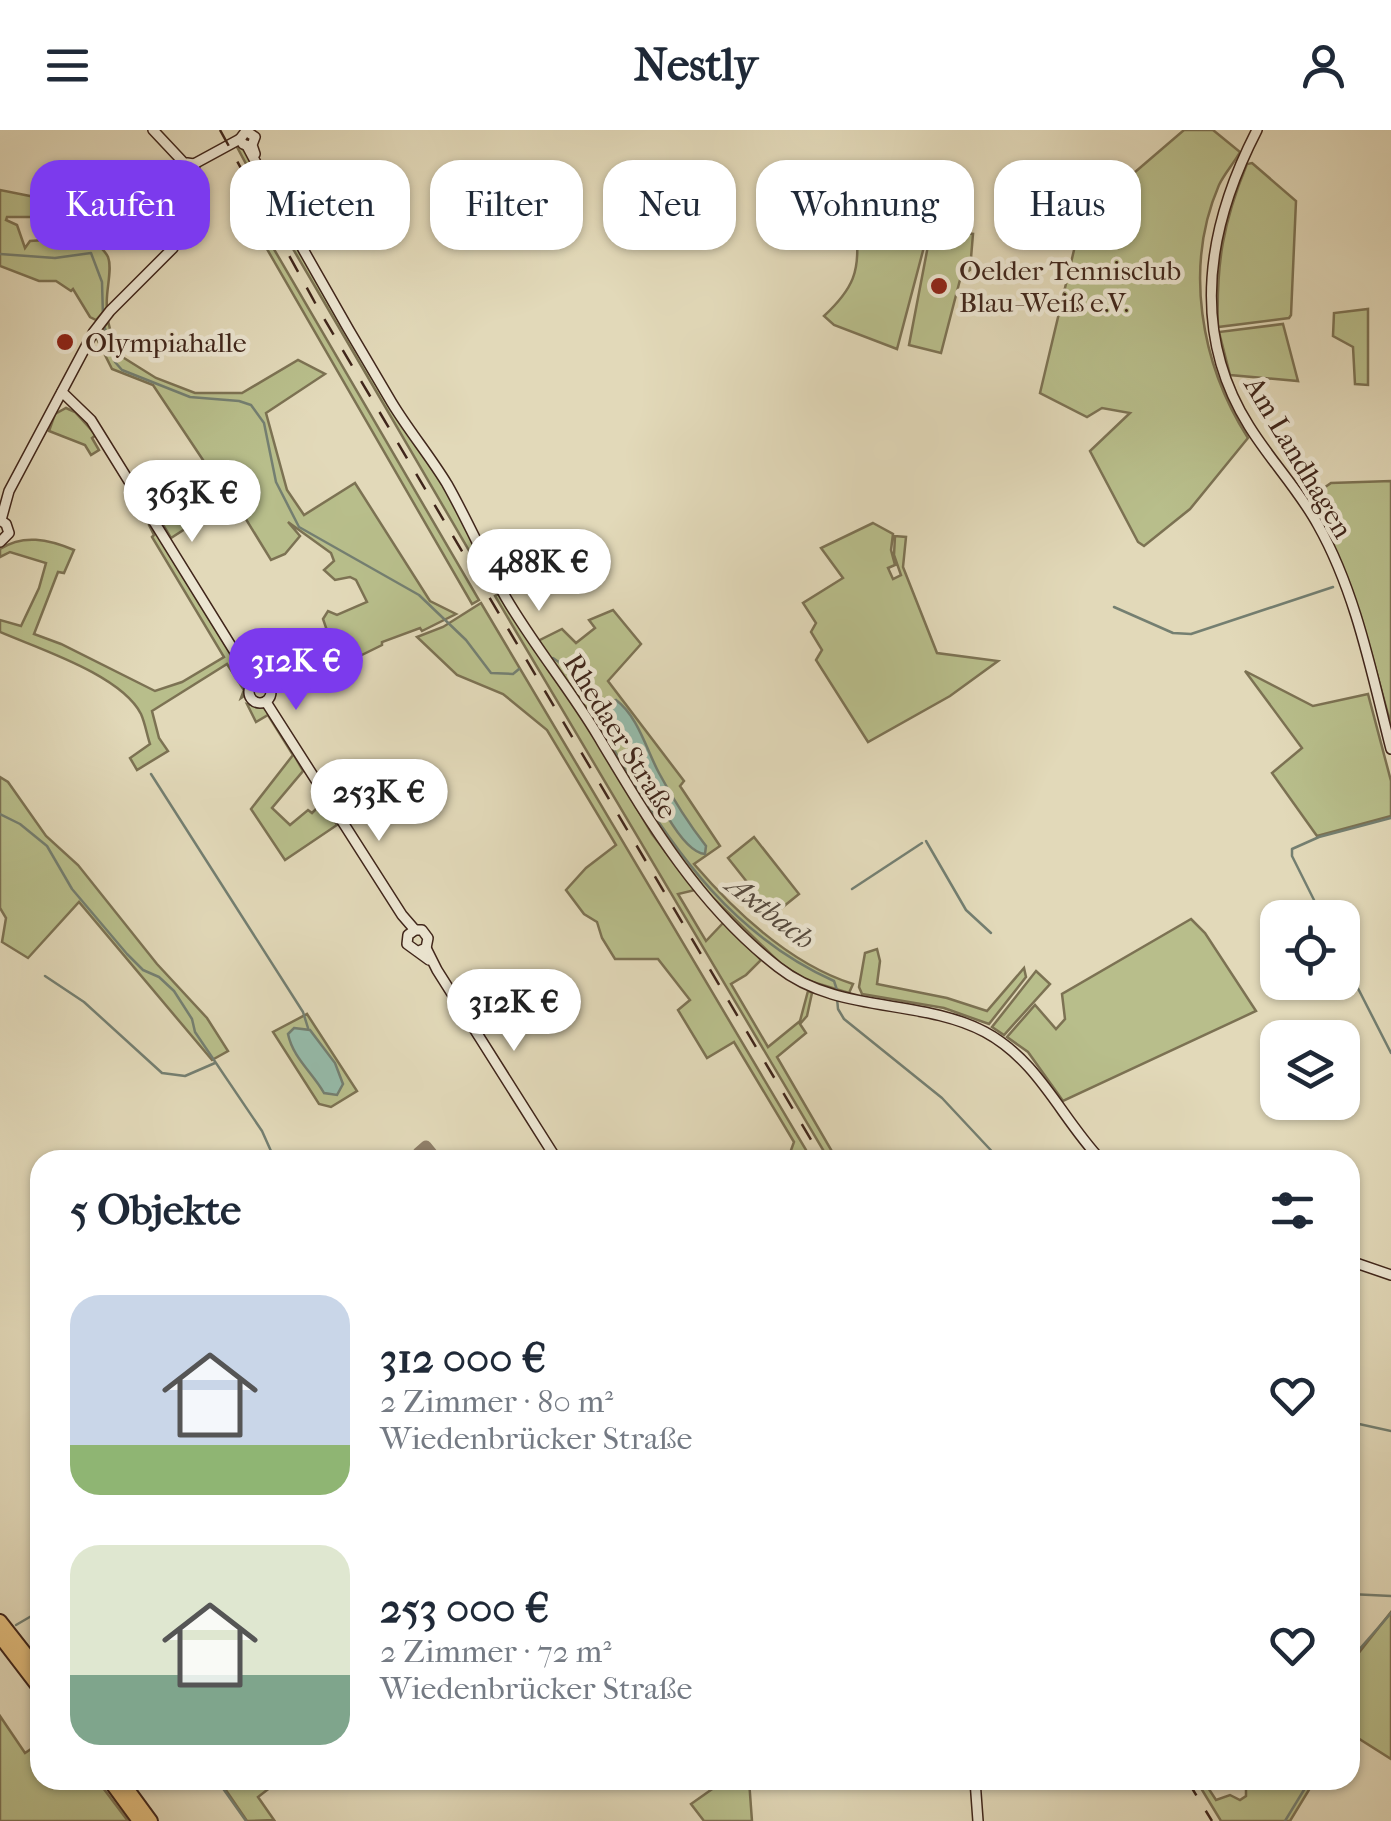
<!DOCTYPE html>
<html lang="de">
<head>
<meta charset="utf-8">
<style>
	body { margin:0; font-family:"IM FELL French Canon",serif; background:#f2f2f3; color:#1f2937; height:100vh; display:flex; flex-direction:column; font-size:38px; white-space:nowrap }
	* { box-sizing:border-box; margin:0 }
	p { font-size:32px; color:#747a83 }
	.icon { flex:none; width:55px; height:55px; fill:none; stroke:currentColor; stroke-width:2; stroke-linecap:round; stroke-linejoin:round }
	.map { position:relative; flex:1; overflow:hidden }
	.side { position:absolute; left:30px; top:1020px; width:1330px; height:640px; display:flex; flex-direction:column; background:#fff; border-radius:30px; box-shadow:0 2px 8px #0004 }
	.side>* { flex:none }
	.top-card { position:absolute; left:30px; top:30px; width:1332px; height:90px; display:flex; gap:20px }
	.buttons { position:absolute; left:1260px; top:770px; display:grid; gap:20px }
	.buttons a { display:grid; place-items:center; width:100px; height:100px; border-radius:20px; background:#fff; box-shadow:0 2px 8px #0004; font-size:50px }
	.price { position:absolute; translate:-50% -85px; padding:0 22px; border-radius:35px; background:#fff; color:#222; font-size:32px; line-height:65px; filter:drop-shadow(0 2px 5px #0008) }
	.price::after { content:''; position:absolute; left:50%; top:60px; width:30px; height:22px; margin-left:-15px; background:inherit; clip-path:polygon(0 0,100% 0,50% 100%) }
	.price.selected { background:#7c3aed; color:#fff }
	ul { padding:0; list-style:none }
	li { display:flex; align-items:center; gap:30px; height:250px; padding:0 40px }
	li span { display:grid; place-items:center; flex:none; width:280px; height:200px; border-radius:30px; color:#555 }
	li>.icon { margin-inline-start:auto }
	span .icon { width:120px; height:120px; fill:#fffc; stroke-width:1 }
	li b { font-size:42px }
	h2 { display:flex; justify-content:space-between; align-items:center; height:120px; padding:0 40px; font-size:42px }
	.tag { padding:0 35px; border-radius:30px; background:#fff; box-shadow:0 2px 8px #0004; font-size:35px; line-height:90px }
	.tag.selected { background:#7c3aed; color:#fff }
	header { display:flex; justify-content:space-between; align-items:center; height:130px; padding:0 40px; background:#fff; font-size:45px; font-weight:800 }
	.map>svg:first-child { display:block }
</style>
</head>
<body>
<header><svg class="icon" aria-label="menu" viewBox="0 0 24 24"><path d="M4 6h16M4 12h16M4 18h16"/></svg>Nestly<svg class="icon" aria-label="person" viewBox="0 0 24 24"><circle cx="12" cy="8" r="4"/><path d="M4 21q1-7 8-7t8 7"/></svg></header>
<div class="map">
<svg width="1391" height="1691" viewBox="0 0 1391 1691">
	<rect width="100%" height="100%" fill="#e2d9b9"/>
	<filter id="stains"><feTurbulence type="fractalNoise" baseFrequency=".002" numOctaves="4"/><feColorMatrix values="0 0 0 0 .2 0 0 0 0 .09 0 0 0 0 .02 0 0 0 .5 -.17"/></filter>
	<radialGradient id="worn" r=".72"><stop offset=".6" stop-color="#630" stop-opacity="0"/><stop offset="1" stop-color="#630" stop-opacity=".3"/></radialGradient>
	<g fill="#b8be8b" stroke="#7c7253" stroke-width="2.5">
		<path d="M1184,0H1213L1240,22C1234,33 1224,44 1219,55C1184,136 1200,233 1248,308L1190,379L1144,416L1138,412L1090,321L1130,283L1102,278L1087,287L1040,263L1084,78L1113,61Z"/>
		<polygon points="240,15 245,18 443,353 498,456 492,460 275,88 237,17"/>
		<path d="M1252,33L1296,71L1291,185L1289,188L1218,197C1216,134 1223,92 1247,34Z"/>
		<path d="M39,57L60,60L53,63L52,85L48,79H39L38,87H7L6,90L17,95L25,118L30,111L92,107C96,114 104,119 108,127C113,140 105,162 107,178L96,190L90,187L73,159L71,161L56,151H39L0,136V60L35,67Z"/>
		<polygon points="261,97 479,470 472,474 256,100"/>
		<path d="M929,98L897,219L834,195L824,186C853,159 861,141 856,101Z"/>
		<polygon points="931,100 973,104 970,140 961,146 941,223 909,215"/>
		<polygon points="1368,179 1368,255 1355,254 1353,217 1333,206 1334,183"/>
		<polygon points="108,191 116,223 156,248 195,263 242,263 298,230 325,244 266,283 287,360 304,385 355,353 430,471 456,484 422,501 420,498 382,512 382,515 323,544 316,528 333,518 323,489 328,481 337,485 367,472 356,450 350,447 335,450 324,440 334,431 331,423 288,392 300,406 285,424 271,430 233,368 171,408 150,373 207,336 153,255 112,239 97,209"/>
		<polygon points="1283,194 1298,251 1230,245 1219,202"/>
		<polygon points="66,278 75,282 96,305 92,308 99,320 91,325 85,315 49,301 55,284"/>
		<path d="M1391,351V595C1369,517 1352,438 1308,369L1331,353Z"/>
		<path d="M152,393L249,552L247,564L241,568L244,560L227,534L152,581L159,608L168,621L137,640L130,628L150,614C147,605 145,593 141,584C121,545 39,519 0,502V490L21,496L39,458L46,433L10,422L0,427V419C23,404 48,409 74,420L64,443L58,442L34,504L61,514L155,561L182,552L224,527L152,407L154,405L149,395Z"/>
		<polygon points="873,393 893,404 891,420 895,435 888,438 893,449 901,445 894,425 895,406 906,407 903,437 937,523 998,531 950,566 868,612 816,530 822,520 811,502 816,493 803,473 843,448 821,418"/>
		<polygon points="500,463 594,605 652,704 695,760 678,764 706,811 724,792 761,830 746,845 731,854 768,917 800,891 808,861 812,863 807,886 800,894 806,903 777,927 837,1030 829,1030 495,466"/>
		<polygon points="481,473 812,1030 781,1030 784,1022 790,1023 794,1012 734,912 707,928 678,880 690,870 658,829 615,829 602,808 597,792 584,784 566,760 586,738 616,715 547,600 503,564 457,545 417,507 443,497"/>
		<path d="M613,480L641,514L608,551L684,651L680,656L720,716L694,734C736,783 790,834 853,854L849,863L806,850L780,833L710,765L659,700L601,600L538,511L562,499L576,513L595,498L589,490Z"/>
		<polygon points="309,523 315,548 283,558 270,535"/>
		<polygon points="1245,541 1313,576 1368,564 1391,651 1391,686 1317,706 1272,643 1302,618"/>
		<polygon points="247,574 266,578 295,623 294,625 303,641 272,678 290,695 308,680 312,683 323,672 337,695 285,730 251,679 293,625 268,585 256,592"/>
		<polygon points="0,647 8,652 46,706 78,735 157,834 207,888 228,921 212,930 79,772 28,828 2,812 6,788 0,778"/>
		<polygon points="754,707 799,764 773,785 728,728"/>
		<polygon points="1191,789 1205,803 1256,881 1063,971 1028,922 1007,907 1035,875 1056,899 1065,889 1062,864"/>
		<polygon points="877,819 880,831 877,854 947,868 987,881 1024,838 1026,847 989,894 944,878 862,864 859,857 865,823"/>
		<polygon points="1036,841 1050,854 1004,905 992,897"/>
		<polygon points="307,884 357,961 331,977 319,974 273,902"/>
		<polygon points="1391,1482 1391,1629 1350,1603 1350,1534"/>
		<polygon points="0,1586 25,1623 40,1613 40,1650 97,1650 128,1691 0,1691"/>
		<polygon points="219,1650 235,1657 245,1650 280,1650 258,1667 274,1690 247,1691"/>
		<polygon points="725,1650 749,1650 752,1691 704,1691 691,1674"/>
		<polygon points="1196,1650 1203,1650 1216,1670 1230,1665 1240,1670 1246,1666 1246,1659 1267,1650 1315,1650 1290,1691 1221,1691"/>
	</g>
	<g fill="#96bbaa" stroke="#747f71" stroke-width="2.5">
		<path d="M616,570C638,586 647,621 659,643C673,669 688,693 706,716L705,724C678,722 646,645 635,621C627,606 616,594 608,580L609,573Z"/>
		<path d="M294,898L310,900L335,933L343,954L337,965L324,963C312,942 293,928 288,904Z"/>
	</g>
	<g fill="none" stroke-linecap="round" stroke-linejoin="round">
		<g stroke="#747f71" stroke-width="2.5">
			<polyline points="0,124 55,128 91,123 102,152 103,187"/>
			<polyline points="104,195 115,232 122,240 190,267 239,271 251,275 264,293 276,352 299,397 419,465 466,510 491,543 513,544 519,539"/>
			<polyline points="1114,477 1173,503 1191,504 1333,457"/>
			<path d="M553,528C584,546 604,605 623,636C676,725 736,807 834,851L837,860"/>
			<polyline points="240,538 243,547"/>
			<polyline points="151,644 303,882 308,898"/>
			<polyline points="0,684 20,694 47,716 72,759 127,824 143,840 159,847 174,861 192,889 195,902 262,1001 275,1030"/>
			<polyline points="926,711 966,780 991,803"/>
			<polyline points="852,759 922,713"/>
			<polyline points="1323,788 1292,726 1292,719 1319,707 1391,688"/>
			<polyline points="1342,827 1391,923"/>
			<polyline points="45,846 84,872 162,943 185,946 215,933"/>
			<polyline points="837,868 838,879 844,889 942,968 1000,1030"/>
			<polyline points="1350,1292 1391,1301"/>
			<polyline points="1350,1464 1391,1466"/>
			<polyline points="16,1495 40,1481"/>
			<polyline points="1350,1530 1391,1483"/>
			<polyline points="217,1650 246,1691"/>
			<polyline points="1285,1691 1310,1650"/>
		</g>
		<polyline stroke="#91806a" stroke-width="11" points="418,1023 426,1016 435,1027 433,1030"/>
		<defs>
			<g id="secondary">
				<polyline points="153,0 185,34"/>
				<path d="M1257,0C1208,95 1189,200 1249,296C1270,330 1299,360 1318,395C1356,462 1372,545 1391,619"/>
				<path d="M247,16C293,103 341,188 392,273C409,301 430,326 447,354C468,391 485,431 506,468C534,516 570,559 598,606C649,691 698,775 778,837C837,884 921,868 985,902C1039,931 1061,988 1101,1030"/>
				<polyline points="249,16 243,14 240,9 246,1 255,7 252,15 255,24"/>
				<polyline points="194,34 240,9"/>
				<polyline points="62,262 91,290 254,553"/>
				<polyline points="0,390 6,394 9,403 0,412"/>
				<polyline points="1,390 9,361 93,203 110,181 173,118 186,44 183,38 187,33 194,34 195,42 186,44"/>
				<circle cx="260" cy="562" r="11"/>
				<polyline points="266,572 402,785 415,800"/>
				<polyline points="426,818 437,840 557,1030"/>
				<polyline points="419,821 426,818 428,808 422,800 415,800 408,805 407,814 429,830"/>
				<polyline points="1350,1131 1391,1145"/>
				<polyline points="975,1650 978,1691"/>
			</g>
			<g id="highway">
				<polyline points="0,1491 40,1542"/>
				<polyline points="0,1507 40,1559"/>
				<polyline points="109,1650 139,1691"/>
				<polyline points="121,1650 151,1691"/>
			</g>
		</defs>
		<use href="#secondary" stroke="#40261b" stroke-width="12"/>
		<use href="#highway" stroke="#40261b" stroke-width="16"/>
		<use href="#secondary" stroke="#ece6d2" stroke-width="9"/>
		<use href="#highway" stroke="#e1bc7c" stroke-width="12"/>
		<g stroke="#40261b" stroke-width="2.5" stroke-dasharray="18 18" stroke-linecap="butt">
			<polyline points="220,0 319,180 823,1030"/>
			<polyline points="1187,1650 1212,1691"/>
		</g>
	</g>
	<g fill="#8f2418" stroke="#ece6d2" stroke-width="4">
		<circle cx="939" cy="156" r="10"/>
		<circle cx="65" cy="212" r="10"/>
	</g>
	<g text-anchor="middle" stroke-width="9" stroke-linejoin="round" paint-order="stroke">
		<g font-size="28" fill="#40261b" stroke="#ece6d2" text-anchor="start">
			<text x="959" y="150">Oelder Tennisclub<tspan x="959" dy="32">Blau-Weiß e.V.</tspan></text>
			<text x="85" y="222">Olympiahalle</text>
		</g>
		<g font-size="28" fill="#40261b" stroke="#ece6d2">
			<text transform="translate(1299 327) rotate(59)" y="10">Am Landhagen</text>
			<text transform="translate(621 606) rotate(58)" y="10">Rhedaer Straße</text>
		</g>
		<g font-size="30" font-style="italic" fill="#564b3f" stroke="#ece6d2">
			<text transform="translate(771 782) rotate(38)" y="10">Axtbach</text>
		</g>
	</g>
	<rect width="100%" height="100%" filter="url(#stains)"/>
	<rect width="100%" height="100%" fill="url(#worn)"/>
</svg>
<div class="buttons">
<a><svg class="icon" aria-label="locate" viewBox="0 0 24 24"><circle cx="12" cy="12" r="6"/><path d="M12 2v4M12 18v4M2 12h4M18 12h4"/></svg></a>
<a><svg class="icon" aria-label="layers" viewBox="0 0 24 24"><path d="M12 4l9 5-9 5-9-5zM3 14l9 5 9-5"/></svg></a>
</div>
<b class="price" style="left:192px;top:415px">363K €</b>
<b class="price" style="left:539px;top:484px">488K €</b>
<b class="price selected" style="left:296px;top:583px">312K €</b>
<b class="price" style="left:379px;top:714px">253K €</b>
<b class="price" style="left:514px;top:924px">312K €</b>
<div class="top-card">
<a class="tag selected">Kaufen</a>
<a class="tag">Mieten</a>
<a class="tag">Filter</a>
<a class="tag">Neu</a>
<a class="tag">Wohnung</a>
<a class="tag">Haus</a>
</div>
<section class="side">
<h2>5 Objekte<svg class="icon" aria-label="filters" viewBox="0 0 24 24"><path d="M4 7h16M4 17h16"/><circle cx="9" cy="7" r="2"/><circle cx="15" cy="17" r="2"/></svg></h2>
<ul>
<li><span style="background:linear-gradient(#c9d6e8 75%,#8fb573 0)"><svg class="icon" aria-label="home" viewBox="0 0 24 24"><path d="M3 11l9-7 9 7M6 9v11h12V9"/></svg></span><div><b>312 000 €</b><p>2 Zimmer · 80 m²</p><p>Wiedenbrücker Straße</p></div><svg class="icon" aria-label="heart" viewBox="0 0 24 24"><path d="M12 20l-8-8c-3-5 5-10 8-4 3-6 11-1 8 4z"/></svg></li>
<li><span style="background:linear-gradient(#dfe7d0 65%,#7fa58c 0)"><svg class="icon" aria-label="home" viewBox="0 0 24 24"><path d="M3 11l9-7 9 7M6 9v11h12V9"/></svg></span><div><b>253 000 €</b><p>2 Zimmer · 72 m²</p><p>Wiedenbrücker Straße</p></div><svg class="icon" aria-label="heart" viewBox="0 0 24 24"><path d="M12 20l-8-8c-3-5 5-10 8-4 3-6 11-1 8 4z"/></svg></li>
</ul>
</section>
</div>
</body>
</html>
